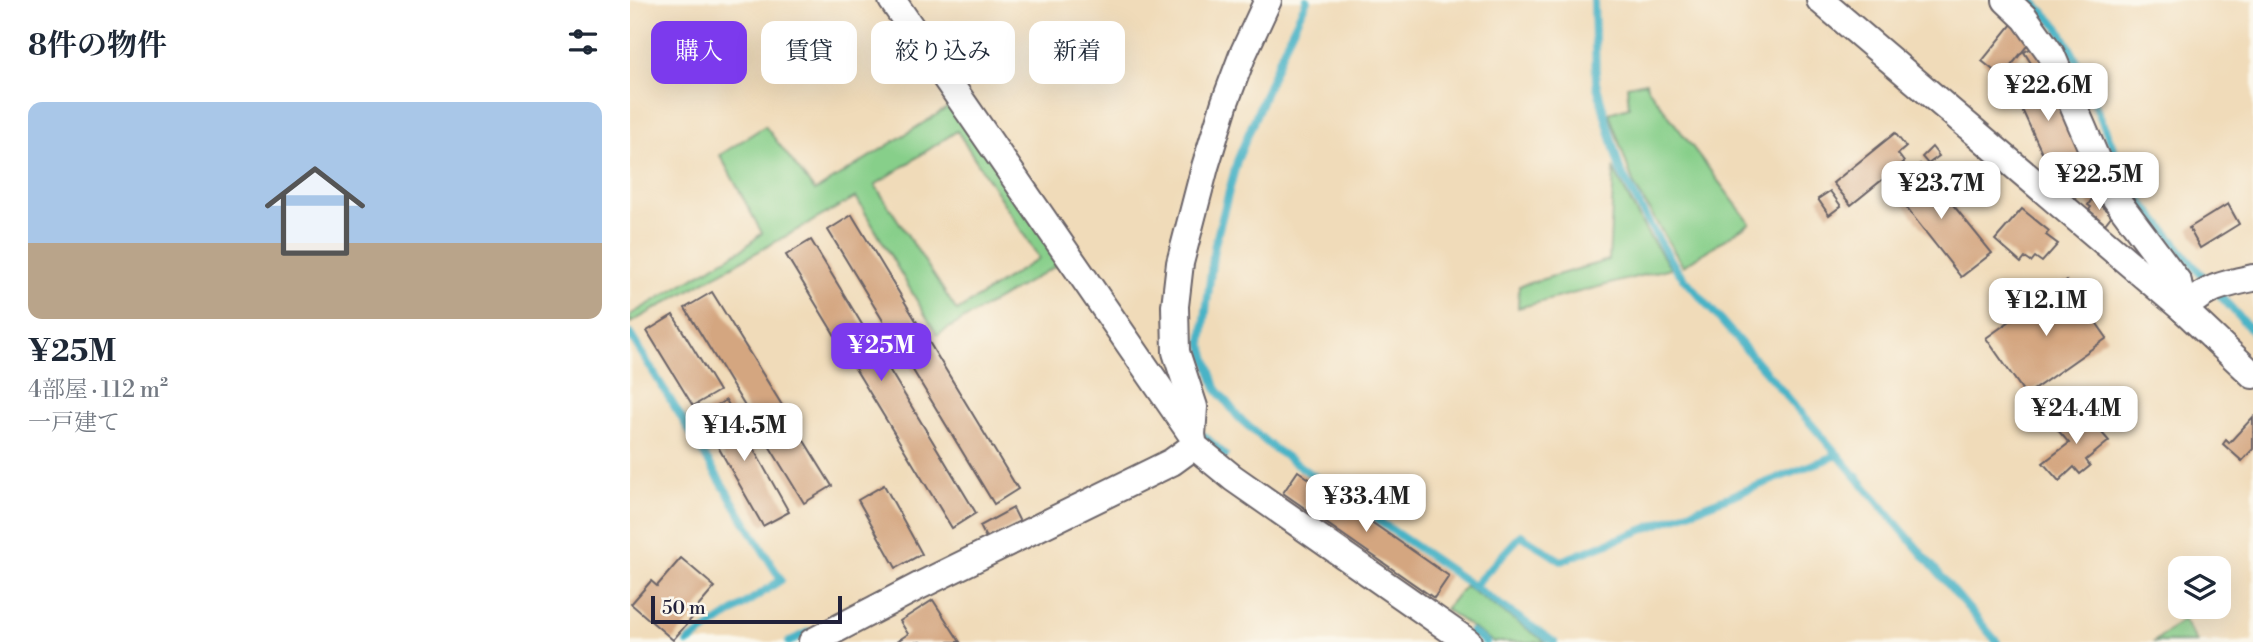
<!DOCTYPE html>
<html lang="ja">
<head>
<meta charset="utf-8">
<style>
	body { margin:0; font-family:"Libre Bodoni","Noto Serif JP",serif; background:#f6f6f7; color:#1f2937; height:100vh; display:flex; flex-direction:column; font-size:26px; white-space:nowrap }
	* { box-sizing:border-box; margin:0 }
	p { font-size:23px; color:#747a83 }
	.icon { flex:none; width:38px; height:38px; fill:none; stroke:currentColor; stroke-width:2; stroke-linecap:round; stroke-linejoin:round }
	.map { position:relative; flex:1; overflow:hidden }
	.sheet { display:flex; flex-direction:column; background:#fff; width:630px }
	.sheet>* { flex:none }
	.hud { position:absolute; left:21px; top:21px; width:665px; height:63px; display:flex; gap:14px }
	.tools { position:absolute; left:1538px; top:556px; display:grid; gap:14px }
	.tools a { display:grid; place-items:center; width:63px; height:63px; border-radius:14px; background:#fff; box-shadow:0 7px 28px #0002; font-size:35px }
	.scale { position:absolute; left:21px; bottom:18px; width:191px; box-sizing:border-box; padding-left:7px; border:4px solid #22223b; border-top:0; font-size:19px; line-height:24px; white-space:nowrap; color:#22223b; -webkit-text-stroke:5px #fbf7ec; paint-order:stroke }
	.price { position:absolute; translate:-50% -60px; padding:0 16px; border-radius:14px; background:#fff; color:#222; font-size:23px; line-height:46px; filter:drop-shadow(0 2px 4px #0008) }
	.price::after { content:''; position:absolute; left:50%; top:42px; width:21px; height:16px; margin-left:-10px; background:inherit; clip-path:polygon(0 0,100% 0,50% 100%) }
	.price.active { background:#7c3aed; color:#fff }
	ul { padding:0; list-style:none }
	li { display:grid; align-content:center; gap:14px; height:371px; padding:0 28px }
	li span { display:grid; place-items:center; height:217px; border-radius:14px; color:#555 }
	li>.icon { margin-inline-start:auto }
	span .icon { width:126px; height:126px; fill:#fffc; stroke-width:1 }
	li b { font-size:30px }
	h2 { display:flex; justify-content:space-between; align-items:center; height:84px; padding:0 28px; font-size:30px }
	.chip { padding:0 24px; border-radius:14px; background:#fff; box-shadow:0 7px 28px #0002; font-size:24px; line-height:63px }
	.chip.active { background:#7c3aed; color:#fff }
	main { display:flex; flex:1; min-height:0 }
	.map>svg:first-child { display:block }
</style>
</head>
<body>
<main>
<section class="sheet">
<h2>8件の物件<svg class="icon" aria-label="filters" viewBox="0 0 24 24"><path d="M4 7h16M4 17h16"/><circle cx="9" cy="7" r="2"/><circle cx="15" cy="17" r="2"/></svg></h2>
<ul>
<li><span style="background:linear-gradient(#a9c7e8 65%,#b9a48a 0)"><svg class="icon" aria-label="home" viewBox="0 0 24 24"><path d="M3 11l9-7 9 7M6 9v11h12V9"/></svg></span><div><b>¥25M</b><p>4部屋 · 112 m²</p><p>一戸建て</p></div></li>
</ul>
</section>
<div class="map">
<svg width="1623" height="642" viewBox="0 0 1623 642">
	<rect width="100%" height="100%" fill="#fbf7ec"/>
	<filter id="ink" filterUnits="userSpaceOnUse"><feTurbulence type="fractalNoise" baseFrequency=".0143" numOctaves="2"/><feDisplacementMap in="SourceGraphic" scale="14" xChannelSelector="R" yChannelSelector="G"/><feConvolveMatrix kernelMatrix="1 2 1 2 8 2 1 2 1" color-interpolation-filters="sRGB"/></filter>
	<filter id="wash" filterUnits="userSpaceOnUse"><feTurbulence type="fractalNoise" baseFrequency=".00686" numOctaves="4" result="noise"/><feDisplacementMap in="SourceGraphic" scale="28" xChannelSelector="R" yChannelSelector="G"/><feGaussianBlur stdDeviation="1.57" result="paint"/><feColorMatrix in="noise" values="0 0 0 0 0 0 0 0 0 0 0 0 0 0 0 0 0 1.4 0 .05"/><feComposite in="paint" operator="in"/></filter>
	<g filter="url(#wash)">
		<rect width="100%" height="100%" fill="#f0dbb9"/>
		<g fill="#87cf8a" stroke="#547862" stroke-width="2" fill-rule="evenodd">
			<polygon points="1016,82 1017,87 1120,223 1053,266 1004,185 979,113 999,107 997,86"/>
			<path d="M325,103L434,261L307,335L226,197L0,323V315L114,248L132,233L90,155L135,126L185,191ZM327,131L409,258L327,311L245,185Z"/>
			<polygon points="984,170 1016,231 1041,268 888,308 889,286 979,260"/>
			<polygon points="835,586 916,642 863,642 815,609"/>
			<polygon points="1553,619 1567,642 1524,642"/>
		</g>
		<g fill="none" stroke-linecap="round" stroke-linejoin="round">
			<g stroke="#49b3c6" stroke-width="8">
				<polyline points="677,0 657,41 607,161 584,248 572,343 586,388 609,418 642,447 924,642"/>
				<polyline points="964,0 966,83 990,170 1021,227 1047,270 1208,455 1367,642"/>
				<polyline points="1402,0 1428,27 1447,61 1499,186 1568,271 1623,332"/>
				<polyline points="0,334 151,580 58,642"/>
				<polyline points="574,436 595,455"/>
				<polyline points="844,586 891,535 931,561 1208,455"/>
				<polyline points="841,632 856,642"/>
				<polyline points="159,642 178,632"/>
			</g>
		</g>
		<g id="blocks">
			<g fill="#d4a680">
				<polygon points="1382,24 1401,41 1372,77 1352,61"/>
				<polygon points="1405,46 1418,71 1409,76 1394,52"/>
				<polygon points="1418,77 1453,153 1419,168 1384,92"/>
				<polygon points="1265,133 1276,147 1268,154 1274,162 1221,205 1203,183"/>
				<polygon points="1302,147 1309,156 1298,164 1292,157"/>
				<polygon points="1290,164 1362,253 1331,277 1260,187"/>
				<polygon points="1200,191 1211,206 1199,215 1188,199"/>
				<polygon points="1462,199 1482,215 1475,224 1459,210 1461,207 1458,205"/>
				<polygon points="1598,204 1609,224 1570,248 1559,228"/>
				<polygon points="1392,209 1419,231 1416,235 1428,244 1412,262 1405,257 1401,262 1395,258 1391,263 1365,240"/>
				<polygon points="222,215 388,489 364,504 198,230"/>
				<polygon points="181,240 346,513 322,528 156,255"/>
				<polygon points="1437,281 1477,338 1396,395 1356,338"/>
				<polygon points="82,292 202,486 174,503 55,308"/>
				<polygon points="43,315 89,391 63,406 17,331"/>
				<polygon points="96,400 159,512 133,526 70,415"/>
				<polygon points="1451,409 1479,441 1456,460 1460,466 1450,474 1444,467 1429,481 1413,463 1439,443 1427,429"/>
				<polygon points="1623,417 1623,449 1612,461 1593,444 1596,440 1599,443"/>
				<polygon points="668,471 819,576 804,598 653,493"/>
				<polygon points="254,485 292,554 266,568 228,500"/>
				<polygon points="383,508 390,522 357,540 350,526"/>
				<polygon points="51,558 85,587 66,609 68,611 43,640 1,604 21,581 27,586"/>
				<polygon points="303,600 330,642 266,642 278,634 270,621"/>
			</g>
		</g>
	</g>
	<g filter="url(#ink)">
		<use href="#blocks" fill-opacity="0" stroke="#6a6367" stroke-width="2"/>
		<g fill="none" stroke-linecap="round" stroke-linejoin="round">
			<defs>
				<g id="minor">
					<polyline points="262,0 562,435 564,446 603,478 838,642"/>
					<polyline points="1190,0 1553,309 1623,375"/>
					<polyline points="1376,0 1395,18 1421,54 1480,191 1548,282 1553,309"/>
					<path d="M1553,309C1579,287 1590,285 1623,278"/>
					<polyline points="562,435 564,407 546,352 545,306 550,263 575,167 595,102 613,54 638,0"/>
					<polyline points="182,642 291,585 542,462 564,446"/>
				</g>
			</defs>
			<use href="#minor" stroke="#6a6367" stroke-width="30"/>
			<use href="#minor" stroke="#fff" stroke-width="26"/>
		</g>
	</g>
</svg>
<div class="tools">
<a><svg class="icon" aria-label="layers" viewBox="0 0 24 24"><path d="M12 4l9 5-9 5-9-5zM3 14l9 5 9-5"/></svg></a>
</div>
<div class="scale">50 m</div>
<b class="price" style="left:1418px;top:123px">¥22.6M</b>
<b class="price" style="left:1469px;top:212px">¥22.5M</b>
<b class="price" style="left:1311px;top:221px">¥23.7M</b>
<b class="price" style="left:1416px;top:338px">¥12.1M</b>
<b class="price active" style="left:251px;top:383px">¥25M</b>
<b class="price" style="left:1446px;top:446px">¥24.4M</b>
<b class="price" style="left:114px;top:463px">¥14.5M</b>
<b class="price" style="left:736px;top:534px">¥33.4M</b>
<div class="hud">
<a class="chip active">購入</a>
<a class="chip">賃貸</a>
<a class="chip">絞り込み</a>
<a class="chip">新着</a>
</div>
</div>
</main>
</body>
</html>
